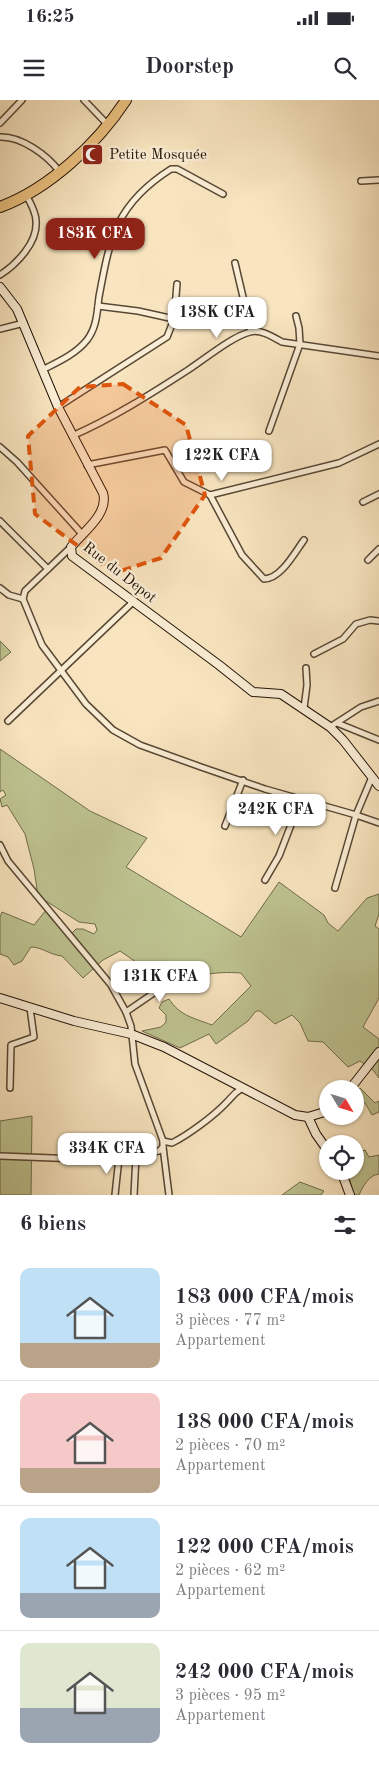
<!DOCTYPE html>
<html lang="fr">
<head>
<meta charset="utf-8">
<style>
	body { margin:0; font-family:"Old Standard TT",serif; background:#f2f2f3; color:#2b2b33; height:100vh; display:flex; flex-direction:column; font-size:19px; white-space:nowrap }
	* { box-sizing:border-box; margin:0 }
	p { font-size:16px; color:#7c7c81 }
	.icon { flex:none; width:28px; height:28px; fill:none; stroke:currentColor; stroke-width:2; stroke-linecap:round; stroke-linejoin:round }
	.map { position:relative; height:1095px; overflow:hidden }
	.panel { display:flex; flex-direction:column; background:#fff; flex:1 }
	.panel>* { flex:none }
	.needle { width:32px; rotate:128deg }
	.buttons { position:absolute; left:319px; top:980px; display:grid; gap:10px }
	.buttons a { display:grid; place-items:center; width:45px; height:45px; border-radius:50%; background:#fff; box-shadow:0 1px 4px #0004; font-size:25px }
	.price { position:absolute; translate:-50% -42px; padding:0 11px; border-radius:10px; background:#fff; color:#222; font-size:16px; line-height:32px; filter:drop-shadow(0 1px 2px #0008) }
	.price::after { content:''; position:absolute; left:50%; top:30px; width:15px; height:11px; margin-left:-8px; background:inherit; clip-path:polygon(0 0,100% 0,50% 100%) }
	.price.selected { background:#8f2418; color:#fff }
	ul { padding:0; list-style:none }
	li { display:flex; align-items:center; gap:15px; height:125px; padding:0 20px }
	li+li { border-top:1px solid #e1e1e2 }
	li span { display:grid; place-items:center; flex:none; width:140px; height:100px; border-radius:10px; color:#555 }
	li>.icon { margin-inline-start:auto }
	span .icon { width:60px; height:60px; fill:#fffc; stroke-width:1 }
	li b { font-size:21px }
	h2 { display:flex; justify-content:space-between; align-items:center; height:60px; padding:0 20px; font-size:21px }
	.status { display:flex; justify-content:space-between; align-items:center; height:35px; padding:0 25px; background:#fff; direction:ltr }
	.status svg { height:14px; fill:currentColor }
	header { display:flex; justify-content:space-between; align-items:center; height:65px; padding:0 20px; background:#fff; font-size:22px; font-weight:700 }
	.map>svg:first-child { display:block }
</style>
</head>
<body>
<div class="status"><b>16:25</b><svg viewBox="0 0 49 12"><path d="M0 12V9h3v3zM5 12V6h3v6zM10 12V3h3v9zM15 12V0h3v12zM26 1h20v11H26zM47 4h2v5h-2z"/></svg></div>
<header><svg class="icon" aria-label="menu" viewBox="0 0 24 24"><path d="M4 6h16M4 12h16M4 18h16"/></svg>Doorstep<svg class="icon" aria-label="search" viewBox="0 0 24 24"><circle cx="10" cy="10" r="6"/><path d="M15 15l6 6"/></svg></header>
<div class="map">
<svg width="379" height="1095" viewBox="0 0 379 1095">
	<rect width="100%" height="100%" fill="#f8e5c0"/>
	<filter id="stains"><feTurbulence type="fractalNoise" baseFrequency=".004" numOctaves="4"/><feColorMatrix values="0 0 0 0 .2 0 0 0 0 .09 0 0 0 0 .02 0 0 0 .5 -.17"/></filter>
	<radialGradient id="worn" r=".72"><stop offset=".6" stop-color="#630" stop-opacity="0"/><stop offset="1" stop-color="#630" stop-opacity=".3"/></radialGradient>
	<g fill="#bec491" stroke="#706b4c">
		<polygon points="0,541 11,552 0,561"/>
		<path d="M0,649L90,711L147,738L126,767L241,837L279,782L324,815L328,823L338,831L367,798L379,794V814L375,826L379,829V898L363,927L379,939V978L373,970L360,961L348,967L323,942L308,941L300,923L292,915L275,924L260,911H256L248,921L216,944L209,934L180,948L142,931L161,927L166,922V915L159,908L162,902L169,899C180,916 194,918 212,925L251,886L241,873C215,871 188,875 167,890L168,874L155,864L139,877L135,871L136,862L120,851L103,860L83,878L62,856C50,855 42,847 31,847L22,861L14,865L8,857L0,854V817L2,812L34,825L46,810L69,836L76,829H83L94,834L97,830L95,824L79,822L38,796L34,769L25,734L7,705L2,707L0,699L6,695L3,690L0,692Z"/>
		<polygon points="360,988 375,1003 379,1001 379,1012 372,1015 365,1003 355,997"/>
		<polygon points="32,1016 31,1095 0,1095 0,1021"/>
		<path d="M365,1050L369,1057L379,1055V1074C369,1075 363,1086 359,1095H354L349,1077L351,1071H355V1053Z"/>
		<polygon points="300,1082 324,1091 321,1095 282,1095"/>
	</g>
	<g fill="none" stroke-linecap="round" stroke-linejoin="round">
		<defs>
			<g id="street">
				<polyline points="84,0 108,25"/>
				<polyline points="0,23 22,0"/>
				<path d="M0,37C21,36 47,55 59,71"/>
				<polyline points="361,81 379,80"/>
				<polyline points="235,163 251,231"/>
				<path d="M0,175C17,164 38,142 36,121C36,112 30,102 26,95"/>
				<polyline points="98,206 138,211 174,219"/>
				<polyline points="0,229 24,223"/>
				<path d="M42,270C58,262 76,254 87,240C97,227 97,212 99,197C110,137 116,104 171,69H177L223,94"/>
				<polyline points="58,307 167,237 174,219 177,184"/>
				<polyline points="269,331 300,244 299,228 296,216"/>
				<path d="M72,336C113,318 151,294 188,270C205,259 231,237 250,232C261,229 273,237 282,242L379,256"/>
				<polyline points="0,347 17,362 82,434"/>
				<polyline points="87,365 165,350 184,382 210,395 339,363 379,344"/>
				<path d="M210,395L242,455L264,479C281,479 295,452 304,440"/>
				<polyline points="363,402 379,394"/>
				<polyline points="0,421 48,469"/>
				<polyline points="71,447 25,491 23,499 42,545 86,604 113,630 140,645 201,667 265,689 356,715 372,677"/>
				<polyline points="368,460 379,449"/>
				<polyline points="0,488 9,495 23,499"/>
				<polyline points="314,554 343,539 356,524 370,520 379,521"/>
				<polyline points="304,608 307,585 306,568"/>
				<polyline points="8,621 134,501"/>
				<polyline points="337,623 379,640"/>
				<polyline points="330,627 361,607 379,601"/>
				<polyline points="225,726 243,680"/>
				<polyline points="0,745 8,761 111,885 126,912 131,926 135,964 163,1041 163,1047 159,1051 106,1060 0,1056"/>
				<polyline points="265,780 279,756 301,699"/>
				<polyline points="335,788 356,715 379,723"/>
				<polyline points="126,912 180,875"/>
				<polyline points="10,988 11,945 34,937 30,908"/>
				<path d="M163,1041L172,1043C188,1035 214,1016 227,1002C232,997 234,993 241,989"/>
				<polyline points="163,1047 169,1095"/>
				<polyline points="115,1095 119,1058"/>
				<polyline points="134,1095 136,1056"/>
			</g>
			<g id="secondary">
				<path d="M0,187L17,209L58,307L103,393C109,414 83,432 71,447L72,456L219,565L253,592L281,594L330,627L343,640L379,686"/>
				<polyline points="0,898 74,921 131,934 164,947 295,1015 308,1017 328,1011"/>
				<polyline points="350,989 379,952"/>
				<polyline points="308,1017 316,1034 328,1051"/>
				<polyline points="341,1071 350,1095"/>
			</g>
			<path id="highway" d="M0,107C49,89 98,43 126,0"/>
		</defs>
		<use href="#street" stroke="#584734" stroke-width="8"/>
		<use href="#secondary" stroke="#221206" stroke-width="10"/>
		<use href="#highway" stroke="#221206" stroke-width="12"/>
		<use href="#street" stroke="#faeed6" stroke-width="5"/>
		<use href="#secondary" stroke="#faeed6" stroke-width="8"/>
		<use href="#highway" stroke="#ecc280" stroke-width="10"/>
	</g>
	<path fill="#de550c" fill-opacity="0.2" stroke="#de550c" stroke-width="4" stroke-dasharray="10 6" stroke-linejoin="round" d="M123,284L186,325L205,395L161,458L114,473L35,414L28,336L80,287Z"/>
	<defs>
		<symbol id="mosque-square" viewBox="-11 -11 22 22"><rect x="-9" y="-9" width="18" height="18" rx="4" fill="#8f2418" stroke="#faeed6"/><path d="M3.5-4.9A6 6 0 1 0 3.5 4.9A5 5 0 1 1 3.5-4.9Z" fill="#fff"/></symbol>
	</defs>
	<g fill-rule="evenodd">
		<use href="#mosque-square" x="80" y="42" width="25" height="25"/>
	</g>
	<g text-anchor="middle" stroke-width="4.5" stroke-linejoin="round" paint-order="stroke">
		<g font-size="15" fill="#221206" stroke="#faeed6" text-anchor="start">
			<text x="109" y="59">Petite Mosquée</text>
		</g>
		<g font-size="15" fill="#221206" stroke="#faeed6">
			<text transform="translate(120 472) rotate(38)" y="5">Rue du Depot</text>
		</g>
	</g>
	<rect width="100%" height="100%" filter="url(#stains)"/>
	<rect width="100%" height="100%" fill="url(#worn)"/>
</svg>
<div class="buttons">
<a><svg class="needle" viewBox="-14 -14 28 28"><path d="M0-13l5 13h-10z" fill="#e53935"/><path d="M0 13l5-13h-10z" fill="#7c7c81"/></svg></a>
<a><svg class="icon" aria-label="locate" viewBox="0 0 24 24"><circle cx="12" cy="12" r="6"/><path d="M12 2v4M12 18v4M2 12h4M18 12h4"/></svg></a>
</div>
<b class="price selected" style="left:95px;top:160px">183K CFA</b>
<b class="price" style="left:217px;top:239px">138K CFA</b>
<b class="price" style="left:222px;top:382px">122K CFA</b>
<b class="price" style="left:276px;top:736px">242K CFA</b>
<b class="price" style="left:160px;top:903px">131K CFA</b>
<b class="price" style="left:107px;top:1075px">334K CFA</b>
</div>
<section class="panel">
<h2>6 biens<svg class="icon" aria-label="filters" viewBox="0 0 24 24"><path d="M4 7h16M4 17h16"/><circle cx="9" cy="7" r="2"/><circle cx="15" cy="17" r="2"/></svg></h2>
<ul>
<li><span style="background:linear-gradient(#bfe0f5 75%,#b9a48a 0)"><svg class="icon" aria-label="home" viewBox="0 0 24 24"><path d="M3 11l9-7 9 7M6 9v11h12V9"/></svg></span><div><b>183 000 CFA/mois</b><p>3 pièces · 77 m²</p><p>Appartement</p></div></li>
<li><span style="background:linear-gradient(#f6c9c9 75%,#b9a48a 0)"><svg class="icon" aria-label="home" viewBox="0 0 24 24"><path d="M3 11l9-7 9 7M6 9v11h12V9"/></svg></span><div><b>138 000 CFA/mois</b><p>2 pièces · 70 m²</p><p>Appartement</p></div></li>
<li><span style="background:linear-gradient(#bfe0f5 75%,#9aa5b1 0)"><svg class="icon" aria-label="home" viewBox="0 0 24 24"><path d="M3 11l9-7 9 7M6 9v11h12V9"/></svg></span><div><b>122 000 CFA/mois</b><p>2 pièces · 62 m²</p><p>Appartement</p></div></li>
<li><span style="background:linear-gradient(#dfe7d0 65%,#9aa5b1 0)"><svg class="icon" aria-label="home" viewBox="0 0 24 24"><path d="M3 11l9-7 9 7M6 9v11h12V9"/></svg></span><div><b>242 000 CFA/mois</b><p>3 pièces · 95 m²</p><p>Appartement</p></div></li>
</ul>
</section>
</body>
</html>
